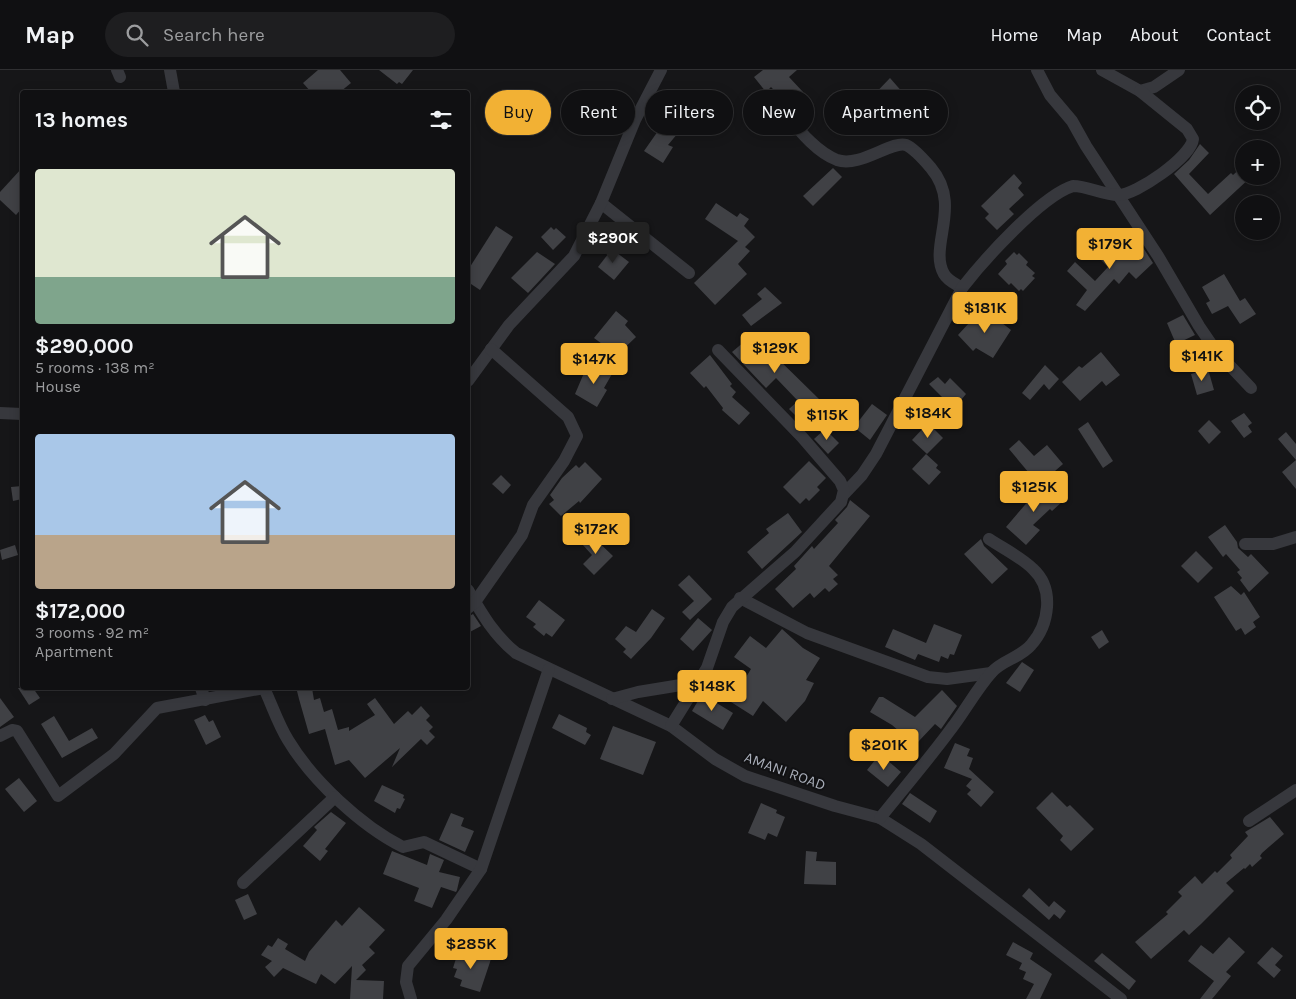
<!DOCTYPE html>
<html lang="en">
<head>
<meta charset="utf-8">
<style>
	body { margin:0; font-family:Karla,sans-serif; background:#1e1e20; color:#f1f3f6; height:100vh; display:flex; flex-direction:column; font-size:19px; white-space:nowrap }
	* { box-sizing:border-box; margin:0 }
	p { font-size:16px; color:#9c9d9f }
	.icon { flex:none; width:28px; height:28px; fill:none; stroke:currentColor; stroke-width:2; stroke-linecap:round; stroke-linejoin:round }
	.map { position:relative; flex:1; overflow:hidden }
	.sheet { position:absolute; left:20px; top:20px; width:450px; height:600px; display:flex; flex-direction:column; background:#101012; border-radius:5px; box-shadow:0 2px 12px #0003,0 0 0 1px #303032 }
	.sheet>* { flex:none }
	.hud { position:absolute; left:485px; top:20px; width:475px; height:45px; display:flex; gap:10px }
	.controls { position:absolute; left:1235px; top:15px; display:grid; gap:10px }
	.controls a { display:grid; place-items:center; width:45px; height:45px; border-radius:50%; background:#101012; box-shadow:0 2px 12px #0003,0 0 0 1px #303032; font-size:25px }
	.price { position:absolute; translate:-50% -42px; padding:0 11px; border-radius:5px; background:#f2b134; color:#111; font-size:16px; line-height:32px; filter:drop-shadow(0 1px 2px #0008) }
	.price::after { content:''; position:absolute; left:50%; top:30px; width:15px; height:11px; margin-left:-8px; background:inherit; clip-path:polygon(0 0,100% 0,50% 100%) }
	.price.selected { background:#222; color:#fff }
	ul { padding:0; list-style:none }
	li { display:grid; align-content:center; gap:10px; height:265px; padding:0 15px }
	li span { display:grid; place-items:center; height:155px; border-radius:5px; color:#555 }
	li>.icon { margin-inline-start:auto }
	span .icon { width:90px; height:90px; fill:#fffc; stroke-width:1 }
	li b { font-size:21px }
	h2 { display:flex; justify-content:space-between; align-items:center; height:60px; padding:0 15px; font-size:21px }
	.pill { padding:0 18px; border-radius:22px; background:#101012; box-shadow:0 2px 12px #0003,0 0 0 1px #303032; font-size:18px; line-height:45px }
	.pill.selected { background:#f2b134; color:#111 }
	header { display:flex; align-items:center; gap:30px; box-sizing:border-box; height:70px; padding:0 25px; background:#101012; border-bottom:1px solid #303032 }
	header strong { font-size:24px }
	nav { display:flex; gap:28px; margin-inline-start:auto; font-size:18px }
	.search { width:350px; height:45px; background:#1e1e20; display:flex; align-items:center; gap:12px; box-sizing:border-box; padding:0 18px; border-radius:28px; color:#9c9d9f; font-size:19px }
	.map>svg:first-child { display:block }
</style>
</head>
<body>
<header>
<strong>Map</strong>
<div class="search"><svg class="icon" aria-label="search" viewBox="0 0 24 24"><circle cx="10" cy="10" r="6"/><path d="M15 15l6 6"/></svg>Search here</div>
<nav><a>Home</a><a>Map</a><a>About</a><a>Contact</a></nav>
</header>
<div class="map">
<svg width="1296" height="929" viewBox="0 0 1296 929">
	<rect width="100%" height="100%" fill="#161618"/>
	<g fill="#404145">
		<polygon points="318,0 340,0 351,13 340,22 311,22 303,13"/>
		<polygon points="379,0 413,0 402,14 399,12 397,14"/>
		<polygon points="763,0 797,0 789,7 803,22 788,35 771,17 766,22 754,7"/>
		<polygon points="890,8 918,40 905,52 900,47 898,49 886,37 879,44 867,32"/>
		<polygon points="665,51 678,63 668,75 673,77 663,93 644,81"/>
		<polygon points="1200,74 1209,83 1189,104 1208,124 1231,103 1233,105 1244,95 1244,106 1252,106 1210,145 1174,104 1189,90"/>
		<polygon points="22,98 22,138 16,145 0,130 0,122"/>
		<polygon points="833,98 842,107 813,136 803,126"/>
		<polygon points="1014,104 1022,113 1018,118 1024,125 1009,139 1014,144 997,160 985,148 989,144 981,136"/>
		<polygon points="716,133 737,147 740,143 749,149 744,156 755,167 745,177 750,181 738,194 747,204 715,235 694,213 738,171 705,149"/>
		<polygon points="496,156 513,167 480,220 468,212 468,200"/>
		<polygon points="551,157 554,160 556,158 566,167 553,180 541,167"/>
		<polygon points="1108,165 1131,187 1142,176 1153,193 1136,209 1129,202 1119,214 1114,209 1085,241 1076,235 1087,220 1067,201 1075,192 1095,211 1108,197 1095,184 1102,177 1099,174"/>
		<polygon points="612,179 629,192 614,210 598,197"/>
		<polygon points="537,182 555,194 528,223 511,208"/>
		<polygon points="1014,182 1017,185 1019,183 1028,192 1026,195 1035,203 1032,206 1035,208 1023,221 1021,219 1019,221 1011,213 1009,215 998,204 1007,194 1005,191"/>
		<polygon points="1224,204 1240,231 1245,228 1256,244 1240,254 1228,236 1212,244 1206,233 1210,231 1202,217"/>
		<polygon points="765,217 782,233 751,256 742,245 762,229 757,224"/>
		<polygon points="616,241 628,251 625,255 636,267 617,285 594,268"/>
		<polygon points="980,241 984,245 988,242 1011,260 993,288 976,278 973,281 958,265"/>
		<polygon points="1183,245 1195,265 1176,274 1167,253"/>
		<polygon points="751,266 767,286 771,282 819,329 798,348 789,339 798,331 776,308 766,318 732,282"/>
		<polygon points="1101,282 1120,305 1106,316 1102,311 1080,331 1062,312 1079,296 1082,298"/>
		<polygon points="710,285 732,314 730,316 736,322 732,327 750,343 739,355 722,340 723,338 706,316 704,318 690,303"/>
		<polygon points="593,293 612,304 604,318 607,320 597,337 575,324 584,303 586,305"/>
		<polygon points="1045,295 1059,309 1049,320 1044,314 1030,330 1022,323"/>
		<polygon points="1208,299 1214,320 1197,325 1191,304"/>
		<polygon points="938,307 945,314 950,308 966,324 947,347 935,335 942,327 929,314"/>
		<polygon points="872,334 887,345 870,370 854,357"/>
		<polygon points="1244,343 1252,353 1248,356 1252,362 1244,368 1231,351"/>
		<polygon points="1209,350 1221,362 1209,374 1198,361"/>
		<polygon points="1088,352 1113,391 1103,398 1078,359"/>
		<polygon points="928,353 943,368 927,384 912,370"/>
		<polygon points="825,359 839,373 828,384 814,369"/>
		<polygon points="1286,362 1296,374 1296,419 1282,402 1296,390 1278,369"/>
		<polygon points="1019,370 1034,386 1047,375 1063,394 1039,415 1009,379"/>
		<polygon points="926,384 938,395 936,398 941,402 929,415 912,399"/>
		<polygon points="809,391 826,408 817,417 820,420 809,431 806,428 800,434 783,417"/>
		<polygon points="585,392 602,409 580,433 579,431 561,446 549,434 554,430 550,425 562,408 576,395 579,398"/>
		<polygon points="501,405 511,415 503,424 492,414"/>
		<polygon points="1045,412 1063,431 1052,441 1050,439 1033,455 1040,460 1026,475 1006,457 1030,429 1029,427"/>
		<polygon points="22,416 22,429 13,431 11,417"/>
		<polygon points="850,430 870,446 829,496 838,505 833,509 838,514 829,522 825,518 814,528 810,523 793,538 775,519 796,499 794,496 812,476 814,479 838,453 835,450 847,437"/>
		<polygon points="788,443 802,462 762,499 747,482 769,463 766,459"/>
		<polygon points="1225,455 1237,472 1238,478 1248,487 1251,484 1269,503 1249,522 1240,510 1242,508 1237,502 1240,500 1226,484 1223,487 1208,467"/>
		<polygon points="591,465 613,486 594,505 583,494 592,485 582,474"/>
		<polygon points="981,469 984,476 1008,499 992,514 964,484"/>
		<polygon points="15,475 18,485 2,490 0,480"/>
		<polygon points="1196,481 1213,498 1198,513 1181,496"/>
		<polygon points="689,505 712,529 690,550 682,542 694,531 678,515"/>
		<polygon points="1231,516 1241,525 1244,522 1260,547 1253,552 1256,557 1245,565 1241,558 1236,561 1214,527"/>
		<polygon points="539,530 565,550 552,567 546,563 544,566 533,557 536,554 526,547"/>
		<polygon points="652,539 665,548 651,568 631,589 623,582 626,579 615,569 626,556 636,562"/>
		<polygon points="473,544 481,556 468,563 468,547"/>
		<polygon points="698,548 712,560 693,581 680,569"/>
		<polygon points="934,554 962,565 954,585 950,584 948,589 941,586 939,592 918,584 915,590 885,577 893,559 926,573"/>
		<polygon points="782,559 803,578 820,588 806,610 814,613 805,631 786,652 763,631 753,646 731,632 751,599 734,587 750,566 766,578"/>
		<polygon points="1102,560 1109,572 1099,579 1091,567"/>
		<polygon points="1022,592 1034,600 1020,622 1006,613"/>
		<polygon points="18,618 33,618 40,628 29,635"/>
		<polygon points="300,618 312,618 314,630 320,628 324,642 332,639 338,660 349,657 349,661 375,645 367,634 375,628 394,654 408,641 412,645 421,636 430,646 426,650 433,657 429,661 435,667 427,675 421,669 392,697 400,678 365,708 349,690 335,695 325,659 309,664 299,629 297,621 300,621"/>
		<polygon points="942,620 957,636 941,659 935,654 918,672 915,670 913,673 892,655 870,642 879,627 883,627 915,647"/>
		<polygon points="702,624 733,643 723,660 692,641"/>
		<polygon points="0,628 14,647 0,657"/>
		<polygon points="559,644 587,658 586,662 591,665 585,675 552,658"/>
		<polygon points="205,645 209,652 213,650 221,667 206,675 194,650"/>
		<polygon points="54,646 69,671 92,658 98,668 62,688 41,654"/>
		<polygon points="613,656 656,672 643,705 600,689"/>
		<polygon points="955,673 970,679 967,686 973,688 969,699 994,722 981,737 967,724 971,720 966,716 972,709 944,698"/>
		<polygon points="880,684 901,702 888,717 867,700"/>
		<polygon points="19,708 37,731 24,742 5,719"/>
		<polygon points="382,715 404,725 403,728 405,729 400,739 397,738 395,743 374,731"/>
		<polygon points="1052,722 1067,737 1070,735 1094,759 1071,781 1060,770 1063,766 1036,738"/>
		<polygon points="910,723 937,741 930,753 902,734"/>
		<polygon points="761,733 777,740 776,743 785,747 777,767 768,763 765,770 748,763"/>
		<polygon points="331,742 346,753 325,779 328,781 320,791 303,776 317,760 314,757"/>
		<polygon points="451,743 464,748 461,756 474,761 465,782 439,770"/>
		<polygon points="1270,747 1284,764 1262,783 1260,786 1262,788 1252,797 1250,794 1245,799 1244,798 1226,813 1234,821 1201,854 1189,865 1184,860 1151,889 1135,872 1168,844 1166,842 1182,826 1178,822 1195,806 1202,814 1215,801 1217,803 1232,788 1230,785 1248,766 1245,762"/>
		<polygon points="392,781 427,795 430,784 444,790 439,802 460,807 457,820 456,822 441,817 432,838 414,831 419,818 383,804"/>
		<polygon points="806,781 817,782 816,791 836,792 836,815 804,814"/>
		<polygon points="1029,818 1049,837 1054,831 1066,841 1060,849 1054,844 1049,850 1022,826"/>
		<polygon points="248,824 257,844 244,850 235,830"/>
		<polygon points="359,837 385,860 369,877 375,883 362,895 366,900 356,910 384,911 383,929 350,929 352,896 335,914 321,904 316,914 283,898 274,907 265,897 272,891 261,885 268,875 272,877 278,868 288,874 285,879 305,891 309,882 336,850 342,856"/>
		<polygon points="1229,867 1245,882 1226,902 1231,906 1212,929 1200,929 1214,911 1188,891 1201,875 1213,884"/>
		<polygon points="1013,872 1033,883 1030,889 1052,904 1040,929 1026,929 1034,914 1023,909 1026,902 1019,899 1022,893 1006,885"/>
		<polygon points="1272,877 1283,886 1275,895 1281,900 1274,908 1257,893"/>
		<polygon points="459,879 491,889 480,922 460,916 462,910 454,907 457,899 453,898"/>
		<polygon points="1102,883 1136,911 1129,920 1094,891"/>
	</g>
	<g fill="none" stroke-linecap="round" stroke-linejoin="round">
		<g stroke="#37383d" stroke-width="12">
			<polyline points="117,0 120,7"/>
			<polyline points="170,0 174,22"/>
			<polyline points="1037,0 1050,25 1072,51 1086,76 1158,186 1199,256 1216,281 1251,318"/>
			<polyline points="1102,0 1140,21 1154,17 1179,0"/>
			<path d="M776,33C793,52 813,81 837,90C860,98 892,70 906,75C915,79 925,91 931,98C963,136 928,176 944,204C948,211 956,214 962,218"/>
			<polyline points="601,133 689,203"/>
			<polyline points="468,311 509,255 574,186 601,133 635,50 661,0"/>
			<polyline points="0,343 22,344"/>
			<path d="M844,424L862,405L876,384L962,218C983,191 1041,126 1073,116C1088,116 1103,125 1118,125C1136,125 1191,87 1193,69L1187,59L1140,21"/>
			<polyline points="1245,474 1273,474 1296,467"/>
			<path d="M468,520C482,544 494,565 516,583L671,656L715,689L745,706L835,736L880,748L921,774L1121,929"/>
			<polyline points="740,528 807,563 928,607 947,609 991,603"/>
			<polyline points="468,538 475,532 522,465 533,435 564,391 577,366 568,347 491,279"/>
			<polyline points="201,618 205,630"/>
			<path d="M264,618C272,635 278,654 288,670C312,710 361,756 403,777L424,772L481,799"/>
			<polyline points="612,629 638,622 699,612"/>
			<polyline points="671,656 707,598 723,552 732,537 795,482 841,432 844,420 840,411 802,367 718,280"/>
			<polyline points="0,666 12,660 17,661 58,726 114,684 157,638 264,618"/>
			<path d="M880,748C904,718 929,689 951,659C965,641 976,620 991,603C1002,590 1020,588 1031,575C1049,555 1055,519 1033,499C1021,487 1004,479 989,469"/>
			<polyline points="1249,751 1296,720"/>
			<polyline points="243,813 335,727"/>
			<polyline points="411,929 406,912 408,896 446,850 481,799 549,599"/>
		</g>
	</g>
	<g text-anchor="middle" stroke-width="4" stroke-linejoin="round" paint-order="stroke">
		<g font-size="15" fill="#a8adb8" stroke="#111113">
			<text transform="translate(785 701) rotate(20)" y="5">AMANI ROAD</text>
		</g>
	</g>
</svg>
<div class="controls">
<a><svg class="icon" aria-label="locate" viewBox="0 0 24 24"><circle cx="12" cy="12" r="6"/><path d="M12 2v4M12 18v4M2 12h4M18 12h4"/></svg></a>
<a>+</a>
<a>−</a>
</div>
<b class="price selected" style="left:613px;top:194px">$290K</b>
<b class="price" style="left:1110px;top:200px">$179K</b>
<b class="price" style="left:985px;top:264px">$181K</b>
<b class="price" style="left:775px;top:304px">$129K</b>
<b class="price" style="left:1202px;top:312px">$141K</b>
<b class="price" style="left:594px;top:315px">$147K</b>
<b class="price" style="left:928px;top:369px">$184K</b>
<b class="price" style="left:827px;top:371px">$115K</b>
<b class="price" style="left:1034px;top:443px">$125K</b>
<b class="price" style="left:596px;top:485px">$172K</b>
<b class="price" style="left:712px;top:642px">$148K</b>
<b class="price" style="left:884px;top:701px">$201K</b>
<b class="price" style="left:471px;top:900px">$285K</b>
<div class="hud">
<a class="pill selected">Buy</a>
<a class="pill">Rent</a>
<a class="pill">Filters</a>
<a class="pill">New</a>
<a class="pill">Apartment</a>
</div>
<section class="sheet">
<h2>13 homes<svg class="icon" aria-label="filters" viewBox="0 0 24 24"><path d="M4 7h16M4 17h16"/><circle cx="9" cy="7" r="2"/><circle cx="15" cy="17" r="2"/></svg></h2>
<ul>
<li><span style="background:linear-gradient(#dfe7d0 70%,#7fa58c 0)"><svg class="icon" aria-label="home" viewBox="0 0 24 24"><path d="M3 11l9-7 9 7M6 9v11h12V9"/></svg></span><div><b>$290,000</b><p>5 rooms · 138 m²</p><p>House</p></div></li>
<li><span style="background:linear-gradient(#a9c7e8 65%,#b9a48a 0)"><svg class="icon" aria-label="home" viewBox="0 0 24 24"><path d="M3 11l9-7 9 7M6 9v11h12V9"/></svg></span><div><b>$172,000</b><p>3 rooms · 92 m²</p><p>Apartment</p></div></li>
</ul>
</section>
</div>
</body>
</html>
